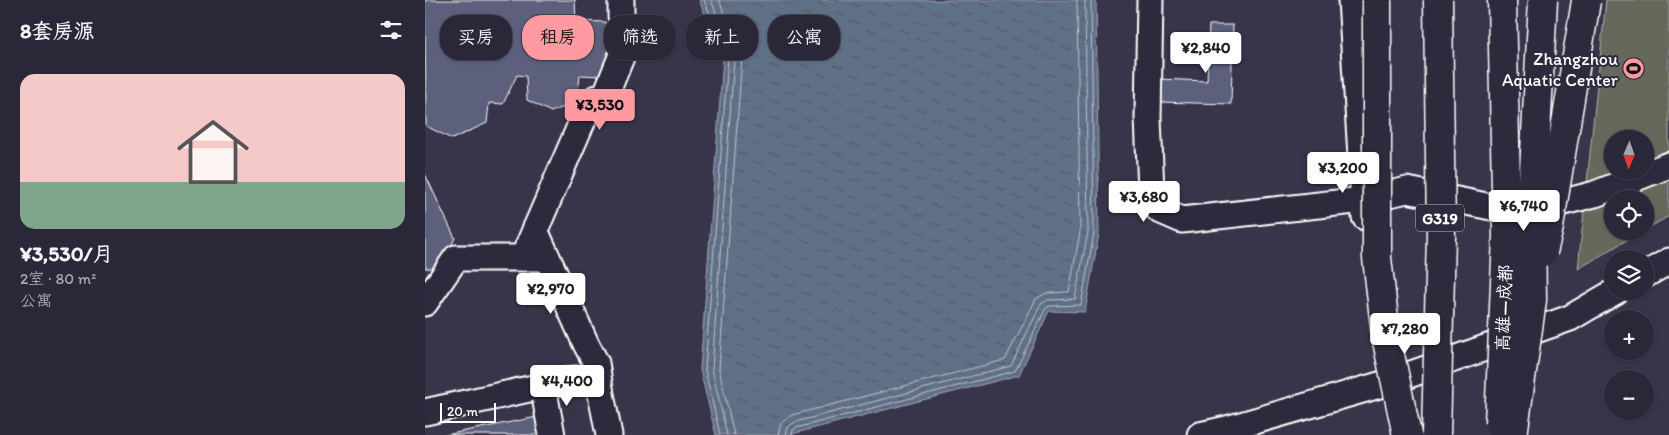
<!DOCTYPE html>
<html lang="zh">
<head>
<meta charset="utf-8">
<style>
	body { margin:0; font-family:Itim,"LXGW WenKai TC",sans-serif; background:#363443; color:#f1f3f6; height:100vh; display:flex; flex-direction:column; font-size:19px; white-space:nowrap }
	* { box-sizing:border-box; margin:0 }
	p { font-size:16px; color:#a5a6ae }
	.icon { flex:none; width:28px; height:28px; fill:none; stroke:currentColor; stroke-width:2; stroke-linecap:round; stroke-linejoin:round }
	.map { position:relative; flex:1; overflow:hidden }
	.panel { display:flex; flex-direction:column; background:#2a2838; width:425px }
	.panel>* { flex:none }
	.guide { position:absolute; left:15px; top:15px; width:475px; height:45px; display:flex; gap:10px }
	.needle { width:32px; rotate:182deg }
	.fabs { position:absolute; left:1179px; top:130px; display:grid; gap:10px }
	.fabs a { display:grid; place-items:center; width:50px; height:50px; border-radius:50%; background:#2a2838; box-shadow:0 1px 4px #0004,0 0 0 1px #464453; font-size:25px }
	.scale { position:absolute; left:15px; bottom:12px; width:56px; box-sizing:border-box; padding-left:5px; border:2px solid #fff; border-top:0; font-size:14px; line-height:18px; white-space:nowrap; color:#fff; -webkit-text-stroke:4px #2f2a3d; paint-order:stroke }
	.price { position:absolute; translate:-50% -42px; padding:0 11px; border-radius:5px; background:#fff; color:#222; font-size:16px; line-height:32px; filter:drop-shadow(0 1px 2px #0008) }
	.price::after { content:''; position:absolute; left:50%; top:30px; width:15px; height:11px; margin-left:-8px; background:inherit; clip-path:polygon(0 0,100% 0,50% 100%) }
	.price.active { background:#ff9aa2; color:#111 }
	ul { padding:0; list-style:none }
	li { display:grid; align-content:center; gap:10px; height:265px; padding:0 20px }
	li+li { border-top:1px solid #464453 }
	li span { display:grid; place-items:center; height:155px; border-radius:15px; color:#555 }
	li>.icon { margin-inline-start:auto }
	span .icon { width:90px; height:90px; fill:#fffc; stroke-width:1 }
	li b { font-size:21px }
	h2 { display:flex; justify-content:space-between; align-items:center; height:60px; padding:0 20px; font-size:21px }
	.chip { padding:0 18px; border-radius:20px; background:#2a2838; box-shadow:0 1px 4px #0004,0 0 0 1px #464453; font-size:18px; line-height:45px }
	.chip.active { background:#ff9aa2; color:#111 }
	main { display:flex; flex:1; min-height:0 }
	.map>svg:first-child { display:block }
</style>
</head>
<body>
<main>
<section class="panel">
<h2>8套房源<svg class="icon" aria-label="filters" viewBox="0 0 24 24"><path d="M4 7h16M4 17h16"/><circle cx="9" cy="7" r="2"/><circle cx="15" cy="17" r="2"/></svg></h2>
<ul>
<li><span style="background:linear-gradient(#f6c9c9 70%,#7fa58c 0)"><svg class="icon" aria-label="home" viewBox="0 0 24 24"><path d="M3 11l9-7 9 7M6 9v11h12V9"/></svg></span><div><b>¥3,530/月</b><p>2室 · 80 m²</p><p>公寓</p></div></li>
</ul>
</section>
<div class="map">
<svg width="1244" height="435" viewBox="0 0 1244 435">
	<defs>
		<pattern id="water-ripples" width="26" height="14" patternUnits="userSpaceOnUse" patternTransform="scale(1.25)"><rect width="26" height="14" fill="#616f87"/><path d="M2 4q2-2 4 0t4 0M15 11q2-2 4 0t4 0" fill="none" stroke="#545a64"/></pattern>
	</defs>
	<rect width="100%" height="100%" fill="#38354a"/>
	<filter id="ink" filterUnits="userSpaceOnUse"><feTurbulence type="fractalNoise" baseFrequency=".02" numOctaves="2"/><feDisplacementMap in="SourceGraphic" scale="10" xChannelSelector="R" yChannelSelector="G"/><feConvolveMatrix kernelMatrix="1 2 1 2 8 2 1 2 1" color-interpolation-filters="sRGB"/></filter>
	<g filter="url(#ink)">
		<path fill="#65685a" stroke="#b2b4ac" fill-rule="evenodd" d="M1181,0H1244V216L1220,230V199H1188V231H1217L1153,269ZM1188,139H1220V171H1188Z"/>
		<polygon fill="url(#water-ripples)" stroke="#a0a9b7" points="274,0 671,0 674,233 660,312 624,311 594,375 363,435 291,435 275,370 298,59"/>
		<g fill="none" stroke-linecap="round" stroke-linejoin="round">
			<g stroke="#c0c5cf" stroke-width="1">
				<polyline points="279,0 303,58 280,370 295,435"/>
				<polyline points="286,0 309,58 287,369 302,435"/>
				<polyline points="294,0 317,57 294,369 309,435"/>
				<polyline points="353,435 356,423 367,415 580,360 611,299 621,293 644,292 655,232 652,0"/>
				<polyline points="361,435 363,427 370,422 586,366 616,304 623,300 650,299 663,232 660,0"/>
				<polyline points="367,435 368,430 371,428 590,371 621,308 625,306 656,305 669,233 666,0"/>
			</g>
		</g>
		<g fill="#5d607d" stroke="#fff">
			<polygon points="0,0 150,0 151,21 180,22 192,46 176,76 155,75 152,102 126,112 102,100 101,76 92,75 78,104 64,103 62,123 27,139 1,126"/>
			<polygon points="784,25 808,25 806,104 732,102 733,79 782,81"/>
			<polygon points="0,174 30,238 14,269 0,268"/>
			<polygon points="112,417 116,435 20,435"/>
		</g>
		<g fill="none" stroke-linecap="round" stroke-linejoin="round">
			<defs>
				<g id="minor">
					<polyline points="725,0 723,117 726,192 734,210 757,220 939,200 982,190 1096,213 1170,194 1244,165"/>
					<polyline points="926,0 940,217"/>
					<polyline points="110,230 161,344 171,363 175,389"/>
					<polyline points="98,258 166,101 181,94 203,40 196,16 196,0"/>
					<polyline points="1220,275 1244,261"/>
					<polyline points="0,303 31,258 115,258"/>
					<polyline points="118,386 127,435"/>
					<polyline points="0,412 149,379 165,379 175,389 184,435"/>
					<polyline points="775,435 802,429 958,384 1145,318 1191,291"/>
				</g>
			</defs>
			<use href="#minor" stroke="#fff" stroke-width="29"/>
			<use href="#minor" stroke="#2f2a3d" stroke-width="25"/>
			<defs>
				<g id="highway-bridge">
					<polyline points="952,0 952,258 961,336 982,435"/>
					<polyline points="1118,252 1124,227 1161,1"/>
					<polyline points="1074,424 1082,236 1077,0"/>
					<polyline points="1011,435 1016,235 1013,0"/>
					<polyline points="1088,435 1107,300 1106,229 1118,0"/>
				</g>
			</defs>
			<use href="#highway-bridge" stroke="#fff" stroke-width="31" stroke-linecap="butt"/>
			<use href="#highway-bridge" stroke="#2f2a3d" stroke-width="28"/>
		</g>
	</g>
	<defs>
		<symbol id="stadium-disc" viewBox="-11 -11 22 22"><circle r="9.5" fill="#ff9aa2" stroke="#2f2a3d"/><path d="M0-5a6.5 5 0 1 0 0 10a6.5 5 0 1 0 0-10ZM-3.5-1.8h7v3.6h-7Z" fill="#111"/></symbol>
	</defs>
	<g fill-rule="evenodd">
		<use href="#stadium-disc" x="1196" y="56" width="25" height="25"/>
	</g>
	<g text-anchor="middle" stroke-width="4" stroke-linejoin="round" paint-order="stroke">
		<rect fill="#2f2a3d" stroke="#c1bfc5" stroke-width="1" x="991" y="204.5" width="48" height="27" rx="4"/>
		<g font-size="16" font-weight="bold" fill="#fff">
			<text x="1015" y="224">G319</text>
		</g>
		<g font-size="18" fill="#fff" stroke="#2f2a3d" text-anchor="end">
			<text x="1193" y="65">Zhangzhou<tspan x="1193" dy="21">Aquatic Center</tspan></text>
		</g>
		<g font-size="18" fill="#fff" stroke="#2f2a3d">
			<text transform="translate(1079 308) rotate(-88)" y="6">高雄—成都</text>
		</g>
	</g>
</svg>
<div class="fabs">
<a><svg class="needle" viewBox="-14 -14 28 28"><path d="M0-13l5 13h-10z" fill="#e53935"/><path d="M0 13l5-13h-10z" fill="#a5a6ae"/></svg></a>
<a><svg class="icon" aria-label="locate" viewBox="0 0 24 24"><circle cx="12" cy="12" r="6"/><path d="M12 2v4M12 18v4M2 12h4M18 12h4"/></svg></a>
<a><svg class="icon" aria-label="layers" viewBox="0 0 24 24"><path d="M12 4l9 5-9 5-9-5zM3 14l9 5 9-5"/></svg></a>
<a>+</a>
<a>−</a>
</div>
<div class="scale">20 m</div>
<b class="price" style="left:781px;top:74px">¥2,840</b>
<b class="price active" style="left:175px;top:131px">¥3,530</b>
<b class="price" style="left:918px;top:194px">¥3,200</b>
<b class="price" style="left:719px;top:223px">¥3,680</b>
<b class="price" style="left:1099px;top:232px">¥6,740</b>
<b class="price" style="left:126px;top:315px">¥2,970</b>
<b class="price" style="left:980px;top:355px">¥7,280</b>
<b class="price" style="left:142px;top:407px">¥4,400</b>
<div class="guide">
<a class="chip">买房</a>
<a class="chip active">租房</a>
<a class="chip">筛选</a>
<a class="chip">新上</a>
<a class="chip">公寓</a>
</div>
</div>
</main>
</body>
</html>
